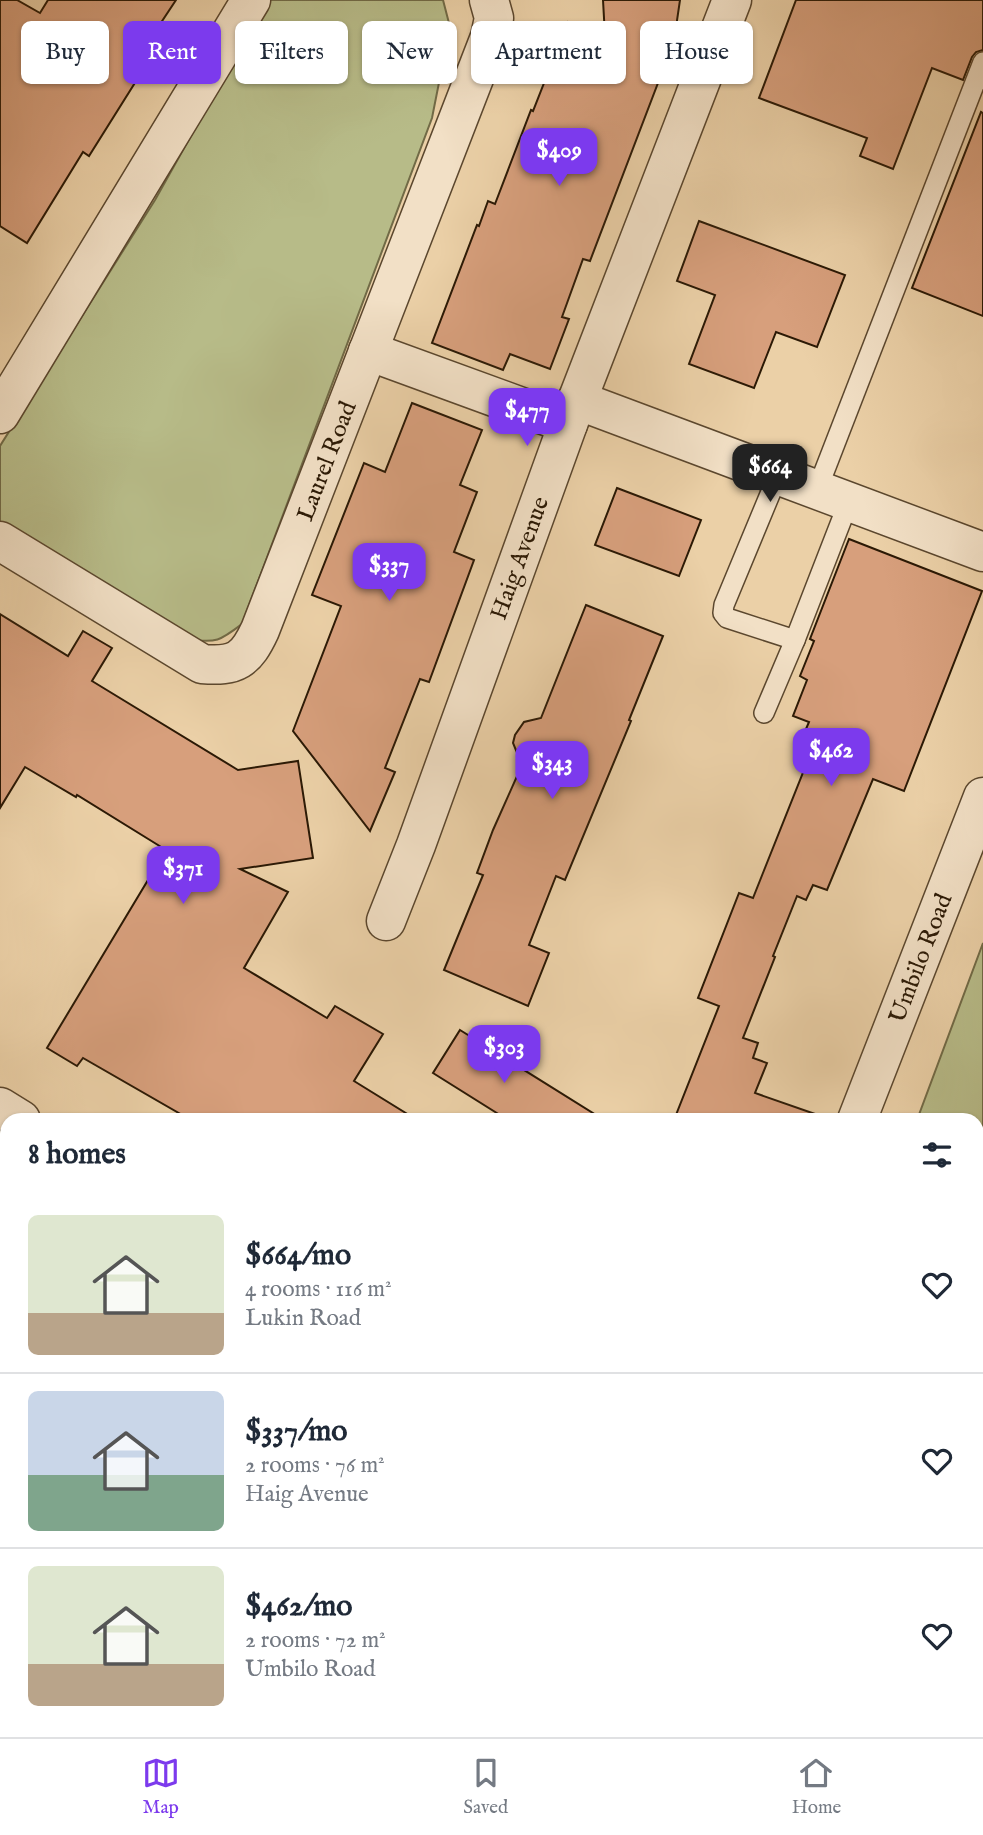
<!DOCTYPE html>
<html lang="en">
<head>
<meta charset="utf-8">
<style>
	body { margin:0; font-family:"IM FELL English",serif; background:#f2f2f3; color:#1f2937; height:100vh; display:flex; flex-direction:column; font-size:26px; white-space:nowrap }
	* { box-sizing:border-box; margin:0 }
	p { font-size:23px; color:#747a83 }
	.icon { flex:none; width:38px; height:38px; fill:none; stroke:currentColor; stroke-width:2; stroke-linecap:round; stroke-linejoin:round }
	.map { position:relative; flex:1; overflow:hidden }
	.details { position:absolute; left:0px; top:1113px; width:984px; height:625px; display:flex; flex-direction:column; background:#fff; border-radius:21px 21px 0 0; box-shadow:0 2px 5px #0004 }
	.details>* { flex:none }
	.guide { position:absolute; left:21px; top:21px; width:942px; height:63px; display:flex; gap:14px }
	.price { position:absolute; translate:-50% -60px; padding:0 16px; border-radius:14px; background:#7c3aed; color:#fff; font-size:23px; line-height:46px; filter:drop-shadow(0 2px 4px #0008) }
	.price::after { content:''; position:absolute; left:50%; top:42px; width:21px; height:16px; margin-left:-10px; background:inherit; clip-path:polygon(0 0,100% 0,50% 100%) }
	.price.current { background:#222; color:#fff }
	ul { padding:0; list-style:none }
	li { display:flex; align-items:center; gap:21px; height:175px; padding:0 28px }
	li+li { border-top:2px solid #e0e1e3 }
	li span { display:grid; place-items:center; flex:none; width:196px; height:140px; border-radius:10px; color:#555 }
	li>.icon { margin-inline-start:auto }
	span .icon { width:84px; height:84px; fill:#fffc; stroke-width:1 }
	li b { font-size:30px }
	h2 { display:flex; justify-content:space-between; align-items:center; height:84px; padding:0 28px; font-size:30px }
	.chip { padding:0 24px; border-radius:10px; background:#fff; box-shadow:0 2px 5px #0004; font-size:24px; line-height:63px }
	.chip.current { background:#7c3aed; color:#fff }
	.dock { display:flex; justify-content:space-around; align-items:center; height:98px; border-top:2px solid #e0e1e3; background:#fff; font-size:19px; color:#747a83 }
	.dock a { display:grid; justify-items:center; gap:4px }
	.dock .current { color:#7c3aed }
	.map>svg:first-child { display:block }
</style>
</head>
<body>
<div class="map">
<svg width="983" height="1737" viewBox="0 0 983 1737">
	<rect width="100%" height="100%" fill="#ebd0a7"/>
	<filter id="stains"><feTurbulence type="fractalNoise" baseFrequency=".00286" numOctaves="4"/><feColorMatrix values="0 0 0 0 .2 0 0 0 0 .09 0 0 0 0 .02 0 0 0 .5 -.17"/></filter>
	<radialGradient id="worn" r=".72"><stop offset=".6" stop-color="#630" stop-opacity="0"/><stop offset="1" stop-color="#630" stop-opacity=".3"/></radialGradient>
	<g fill="#b7bb88" stroke="#716a46" stroke-width="2">
		<path d="M267,0H443L450,27L432,118L242,624C221,640 216,644 188,639L8,528L0,522V446L155,200Z"/>
		<polygon points="983,943 983,1249 977,1255 976,1120 917,1120"/>
	</g>
	<g fill="#d79f7c" stroke="#2b1905" stroke-width="2">
		<polygon points="0,0 17,0 40,13 48,0 176,0 139,56 148,62 89,156 83,152 27,243 0,226"/>
		<polygon points="603,0 680,0 674,41 590,261 583,259 562,317 569,319 550,369 510,354 503,370 432,343 477,225 479,226 488,201 495,204 531,110 533,111 568,22 605,36"/>
		<polygon points="796,0 983,0 983,50 976,52 972,57 963,80 932,68 893,169 860,156 867,138 759,98"/>
		<polygon points="981,112 983,113 983,316 912,288"/>
		<polygon points="699,221 845,275 817,347 776,332 754,388 689,364 715,295 677,281"/>
		<polygon points="412,403 482,430 460,485 477,492 454,552 474,560 429,682 420,679 385,768 395,772 370,831 293,731 341,606 312,595 364,463 385,472"/>
		<polygon points="617,488 701,520 679,576 595,545"/>
		<polygon points="849,539 982,591 904,791 873,779 827,890 813,885 806,900 797,896 773,956 775,957 743,1038 758,1043 753,1058 767,1063 755,1093 818,1115 818,1120 674,1120 719,1006 698,998 739,893 753,898 810,755 797,750 809,722 793,716 807,680 800,676 814,641 810,639"/>
		<polygon points="586,605 663,636 629,720 631,721 565,880 556,876 529,945 549,953 528,1006 444,970 483,875 477,873 493,830 522,765 513,743 515,735 524,722 541,718"/>
		<polygon points="0,614 68,656 83,631 112,648 92,681 238,770 298,761 313,858 240,869 288,892 244,968 327,1018 335,1006 383,1034 354,1081 417,1120 191,1120 83,1058 77,1066 47,1048 166,850 77,795 76,797 25,767 0,808"/>
		<polygon points="460,1030 604,1120 508,1120 433,1073"/>
	</g>
	<g fill="none" stroke-linecap="round" stroke-linejoin="round">
		<defs>
			<g id="service">
				<polyline points="778,475 724,605 723,613 727,618 795,640"/>
				<polyline points="817,490 983,62"/>
				<polyline points="764,713 795,640 849,501"/>
				<polyline points="976,1663 983,1657"/>
				<polyline points="57,1737 60,1731"/>
			</g>
			<g id="minor">
				<polyline points="368,351 568,424"/>
				<polyline points="577,400 983,552"/>
				<polyline points="0,414 251,0"/>
				<path d="M0,541L202,664C236,667 246,660 260,630L490,37L494,18L489,0"/>
				<polyline points="386,921 416,845 568,424 732,0"/>
				<polyline points="0,1107 21,1120"/>
			</g>
			<polyline id="tertiary" points="857,1120 983,797"/>
			<g id="secondary">
				<polyline points="976,1317 983,1311"/>
				<polyline points="498,1737 502,1731"/>
			</g>
		</defs>
		<use href="#service" stroke="#5b472e" stroke-width="22"/>
		<use href="#minor" stroke="#5b472e" stroke-width="41"/>
		<use href="#tertiary" stroke="#5b472e" stroke-width="41"/>
		<use href="#secondary" stroke="#2b1905" stroke-width="41"/>
		<use href="#service" stroke="#f2e0c6" stroke-width="19"/>
		<use href="#minor" stroke="#f2e0c6" stroke-width="38"/>
		<use href="#tertiary" stroke="#f2e0c6" stroke-width="38"/>
		<use href="#secondary" stroke="#f2e0c6" stroke-width="38"/>
	</g>
	<g text-anchor="middle" stroke-width="5" stroke-linejoin="round" paint-order="stroke">
		<g font-size="24" fill="#2b1905" stroke="#f2e0c6">
			<text transform="translate(326 461) rotate(-69)" y="8">Laurel Road</text>
			<text transform="translate(519 558) rotate(-70)" y="8">Haig Avenue</text>
			<text transform="translate(920 958) rotate(-69)" y="8">Umbilo Road</text>
		</g>
	</g>
	<rect width="100%" height="100%" filter="url(#stains)"/>
	<rect width="100%" height="100%" fill="url(#worn)"/>
</svg>
<b class="price" style="left:559px;top:188px">$409</b>
<b class="price" style="left:527px;top:448px">$477</b>
<b class="price current" style="left:770px;top:504px">$664</b>
<b class="price" style="left:389px;top:603px">$337</b>
<b class="price" style="left:831px;top:788px">$462</b>
<b class="price" style="left:552px;top:801px">$343</b>
<b class="price" style="left:183px;top:906px">$371</b>
<b class="price" style="left:504px;top:1085px">$303</b>
<div class="guide">
<a class="chip">Buy</a>
<a class="chip current">Rent</a>
<a class="chip">Filters</a>
<a class="chip">New</a>
<a class="chip">Apartment</a>
<a class="chip">House</a>
</div>
<section class="details">
<h2>8 homes<svg class="icon" aria-label="filters" viewBox="0 0 24 24"><path d="M4 7h16M4 17h16"/><circle cx="9" cy="7" r="2"/><circle cx="15" cy="17" r="2"/></svg></h2>
<ul>
<li><span style="background:linear-gradient(#dfe7d0 70%,#b9a48a 0)"><svg class="icon" aria-label="home" viewBox="0 0 24 24"><path d="M3 11l9-7 9 7M6 9v11h12V9"/></svg></span><div><b>$664/mo</b><p>4 rooms · 116 m²</p><p>Lukin Road</p></div><svg class="icon" aria-label="heart" viewBox="0 0 24 24"><path d="M12 20l-8-8c-3-5 5-10 8-4 3-6 11-1 8 4z"/></svg></li>
<li><span style="background:linear-gradient(#c9d6e8 60%,#7fa58c 0)"><svg class="icon" aria-label="home" viewBox="0 0 24 24"><path d="M3 11l9-7 9 7M6 9v11h12V9"/></svg></span><div><b>$337/mo</b><p>2 rooms · 76 m²</p><p>Haig Avenue</p></div><svg class="icon" aria-label="heart" viewBox="0 0 24 24"><path d="M12 20l-8-8c-3-5 5-10 8-4 3-6 11-1 8 4z"/></svg></li>
<li><span style="background:linear-gradient(#dfe7d0 70%,#b9a48a 0)"><svg class="icon" aria-label="home" viewBox="0 0 24 24"><path d="M3 11l9-7 9 7M6 9v11h12V9"/></svg></span><div><b>$462/mo</b><p>2 rooms · 72 m²</p><p>Umbilo Road</p></div><svg class="icon" aria-label="heart" viewBox="0 0 24 24"><path d="M12 20l-8-8c-3-5 5-10 8-4 3-6 11-1 8 4z"/></svg></li>
</ul>
</section>
</div>
<nav class="dock">
<a class="current"><svg class="icon" aria-label="map" viewBox="0 0 24 24"><path d="M3 6l6-2 6 2 6-2v14l-6 2-6-2-6 2zM9 4v14M15 6v14"/></svg>Map</a>
<a><svg class="icon" aria-label="saved" viewBox="0 0 24 24"><path d="M7 4h10v16l-5-4-5 4z"/></svg>Saved</a>
<a><svg class="icon" aria-label="home" viewBox="0 0 24 24"><path d="M3 11l9-7 9 7M6 9v11h12V9"/></svg>Home</a>
</nav>
</body>
</html>
